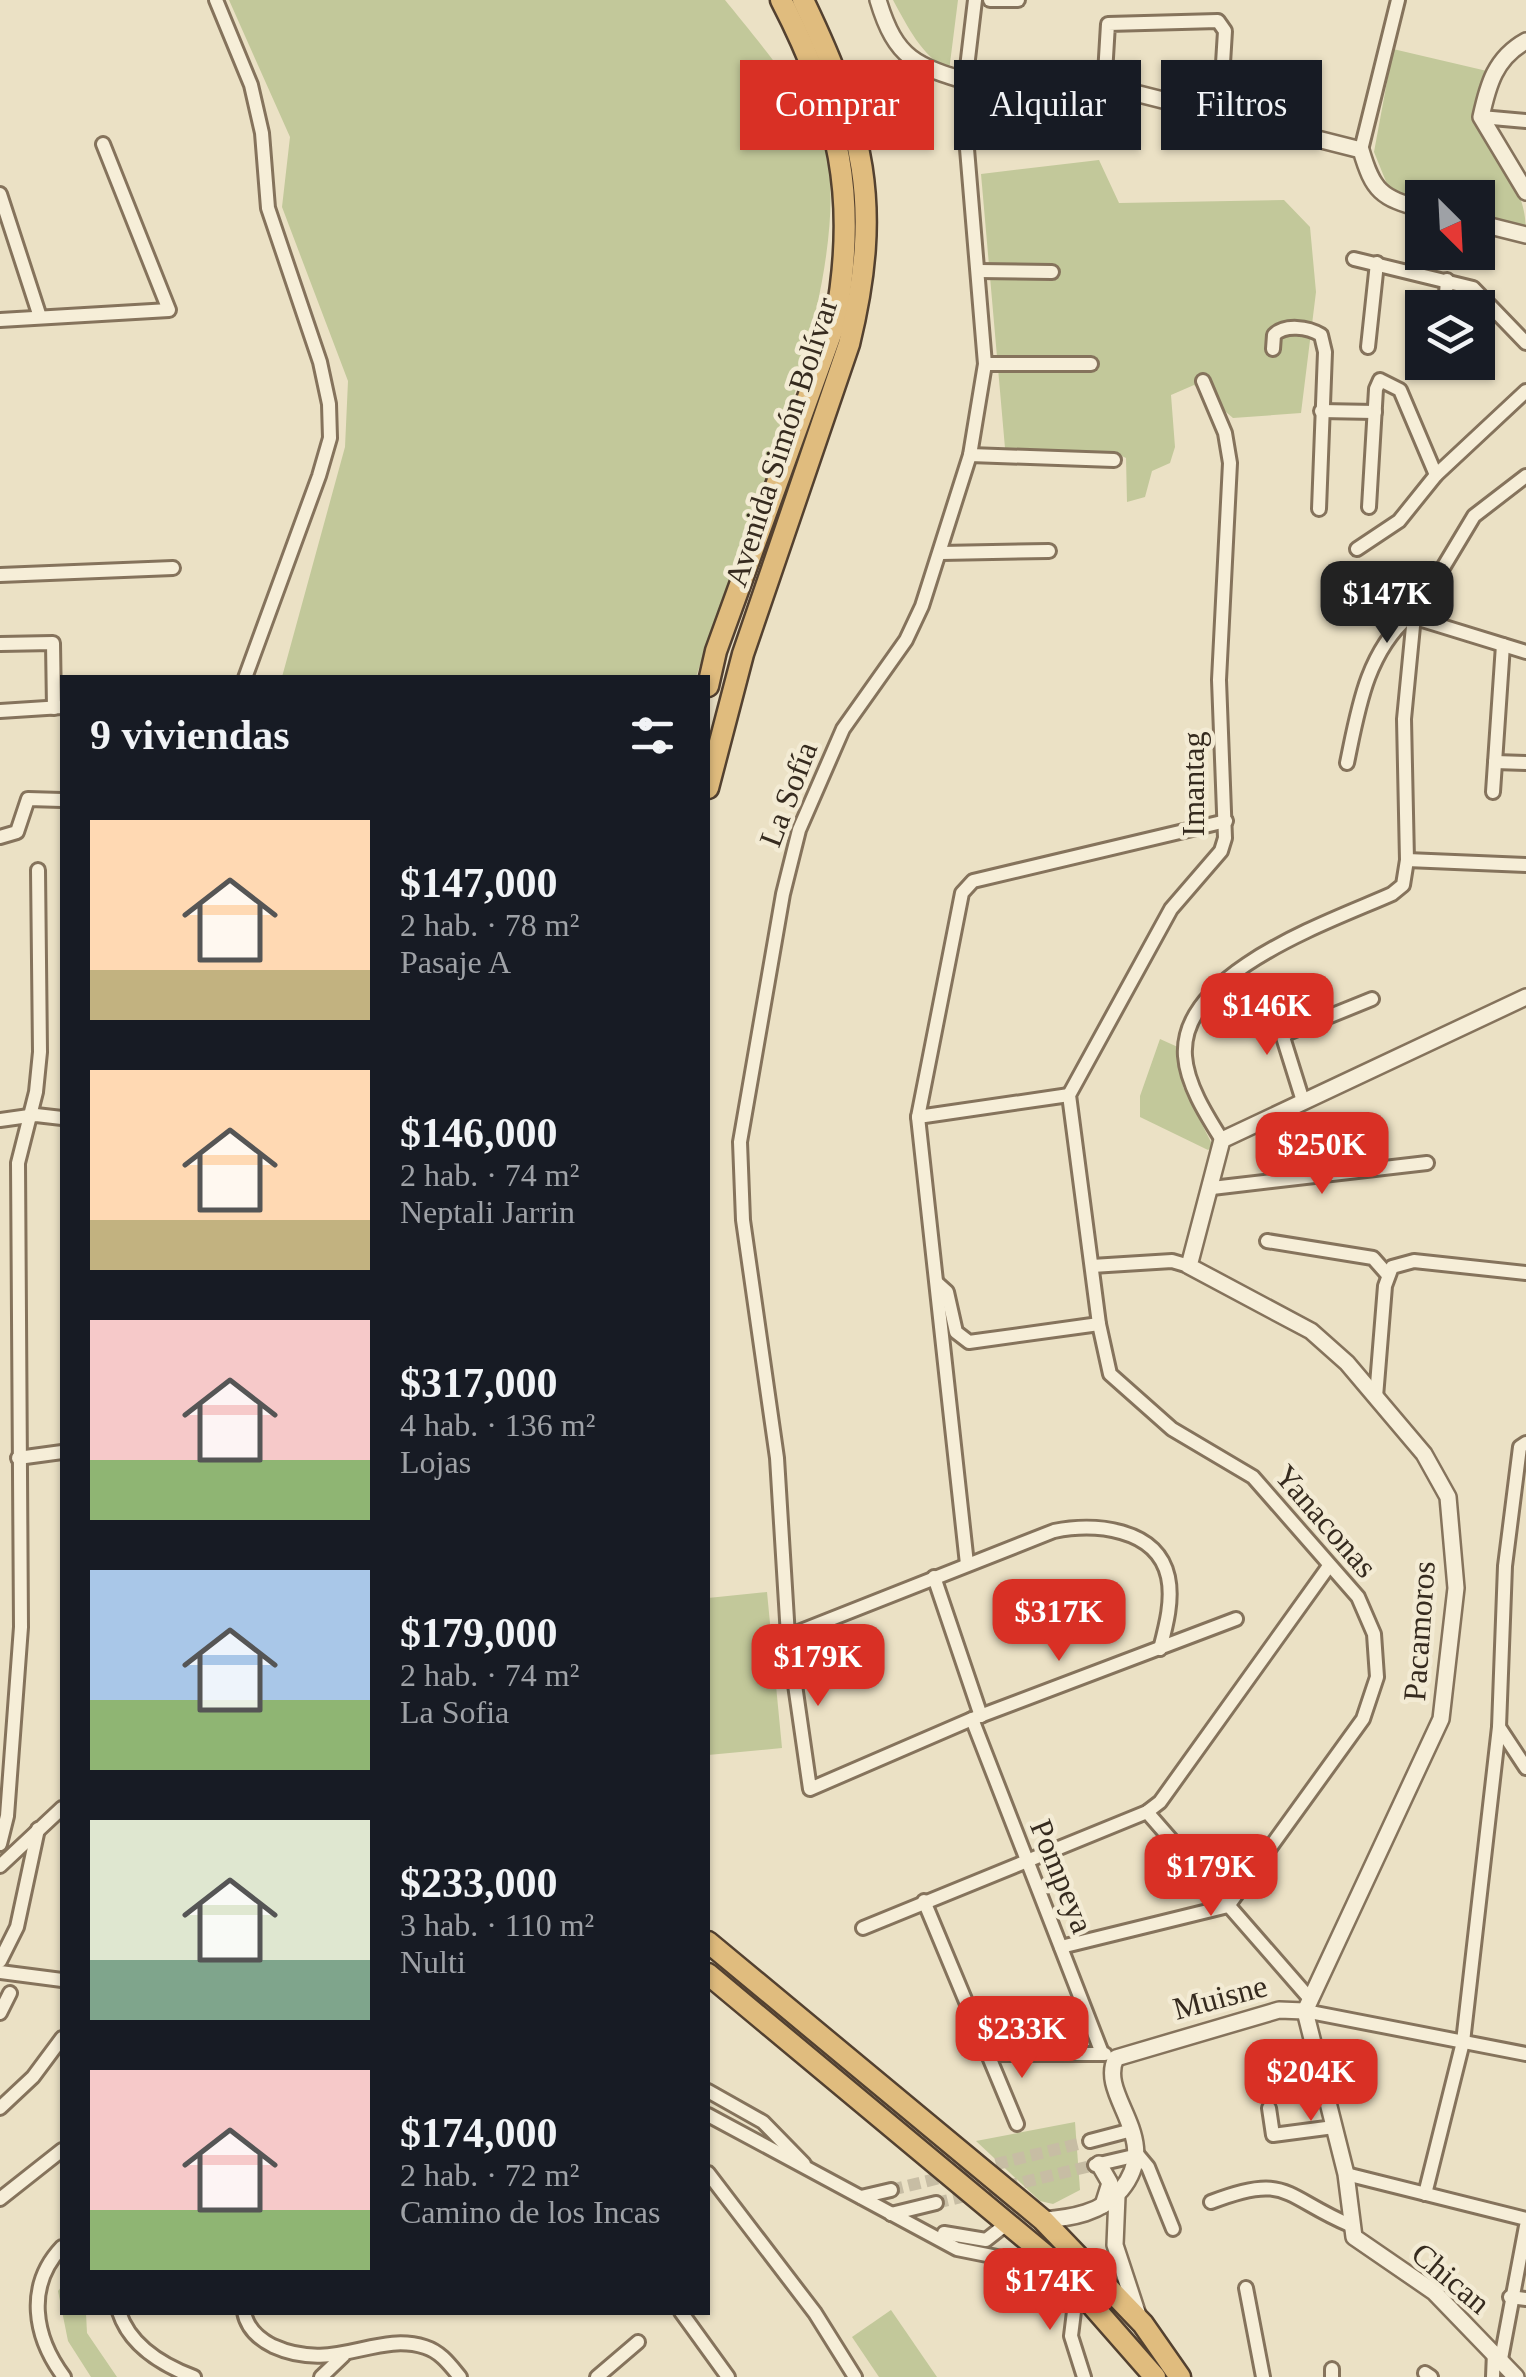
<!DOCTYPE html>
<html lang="es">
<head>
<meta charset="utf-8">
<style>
	body { margin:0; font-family:Georgia,serif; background:#242831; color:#f1f3f6; height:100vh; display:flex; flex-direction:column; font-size:38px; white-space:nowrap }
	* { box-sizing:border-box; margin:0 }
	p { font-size:32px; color:#9ea1a6 }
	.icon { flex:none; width:55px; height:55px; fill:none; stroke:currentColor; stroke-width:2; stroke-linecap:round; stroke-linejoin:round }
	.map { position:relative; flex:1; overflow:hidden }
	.side { position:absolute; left:60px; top:675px; width:650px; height:1640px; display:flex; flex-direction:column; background:#171b24; border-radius:0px; box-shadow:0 2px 8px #0004 }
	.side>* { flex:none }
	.banner { position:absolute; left:740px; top:60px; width:635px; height:90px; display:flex; gap:20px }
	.needle { width:65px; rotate:156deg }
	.fabs { position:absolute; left:1405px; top:180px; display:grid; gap:20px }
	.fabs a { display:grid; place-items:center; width:90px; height:90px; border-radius:0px; background:#171b24; box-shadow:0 2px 8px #0004; font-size:50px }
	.price { position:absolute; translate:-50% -85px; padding:0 22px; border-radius:20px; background:#d93025; color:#fff; font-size:32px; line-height:65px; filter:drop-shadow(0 2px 5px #0008) }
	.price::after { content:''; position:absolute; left:50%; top:60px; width:30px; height:22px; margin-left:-15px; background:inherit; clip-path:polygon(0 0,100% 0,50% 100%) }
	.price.current { background:#222; color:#fff }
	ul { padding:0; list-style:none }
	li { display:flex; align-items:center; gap:30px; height:250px; padding:0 30px }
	li span { display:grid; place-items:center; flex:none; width:280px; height:200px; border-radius:0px; color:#555 }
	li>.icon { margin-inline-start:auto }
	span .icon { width:120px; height:120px; fill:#fffc; stroke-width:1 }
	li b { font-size:42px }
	h2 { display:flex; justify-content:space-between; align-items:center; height:120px; padding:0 30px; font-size:42px }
	.pill { padding:0 35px; border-radius:0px; background:#171b24; box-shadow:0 2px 8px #0004; font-size:35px; line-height:90px }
	.pill.current { background:#d93025; color:#fff }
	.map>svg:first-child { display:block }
</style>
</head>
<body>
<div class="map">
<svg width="1526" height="2377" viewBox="0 0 1526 2377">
	<rect width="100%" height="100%" fill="#ebe1c5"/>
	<g fill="#c2c89a">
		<path d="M229,0H725C751,32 813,106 824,143C860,268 739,552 696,677H282L345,447L348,381L282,207L290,137Z"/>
		<path d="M893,0H958L949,71C920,53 909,29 893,0Z"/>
		<path d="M1393,49L1487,71C1467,145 1526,168 1526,230L1478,217V198H1422V203L1389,189L1374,152Z"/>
		<polygon points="1099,160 1119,203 1284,200 1310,227 1316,292 1301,413 1233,418 1194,385 1171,395 1175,447 1170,463 1152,471 1145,497 1127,502 1126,458 1114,452 1005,448 981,174"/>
		<polygon points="1160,1039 1180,1048 1183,1087 1213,1146 1208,1150 1140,1117 1140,1096"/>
		<polygon points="767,1592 782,1748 708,1755 708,1598"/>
		<polygon points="1075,2122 1080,2190 1053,2204 1040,2201 976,2141"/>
		<polygon points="62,2286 62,2312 86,2313 87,2333 117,2377 91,2377 68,2341 58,2291"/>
		<polygon points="891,2310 937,2377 879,2377 852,2337"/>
	</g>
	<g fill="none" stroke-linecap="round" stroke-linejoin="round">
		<g stroke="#c7bda4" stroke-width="12" stroke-dasharray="12 6" stroke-linecap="butt">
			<polyline points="891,2190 1090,2141"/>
			<polyline points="936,2203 1095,2165"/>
		</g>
		<defs>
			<g id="minor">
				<polyline points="216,0 251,85 262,133 268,208 320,362 329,404 330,438 319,476 245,678"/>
				<polyline points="975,0 963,101 985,364 970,455 922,606 906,640 843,729 799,830 783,894 740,1142 743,1220 777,1458 788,1636 810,1789 972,1719 1236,1619"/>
				<polyline points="990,0 1018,0"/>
				<polyline points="1104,91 1108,24 1218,21 1225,31 1220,112"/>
				<polyline points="1481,117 1526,121"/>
				<polyline points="1361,150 1398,0"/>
				<polyline points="0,194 40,317"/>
				<polyline points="1354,259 1473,288 1526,343"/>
				<polyline points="979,271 1052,272"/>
				<polyline points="1445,308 1447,280"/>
				<polyline points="0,320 169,310 103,144"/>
				<polyline points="1368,347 1377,263"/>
				<path d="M1273,349L1274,335C1285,324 1308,327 1321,335L1325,352L1319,509"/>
				<polyline points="985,364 1091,364"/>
				<polyline points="1321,411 1375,412"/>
				<polyline points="970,455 1114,460"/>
				<polyline points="1369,507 1376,389 1380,380 1400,390 1436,475"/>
				<polyline points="1357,549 1399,521 1436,475 1526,391"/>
				<polyline points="941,553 1049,551"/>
				<polyline points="0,575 173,568"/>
				<polyline points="0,644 53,643 54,708"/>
				<polyline points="0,711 62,707"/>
				<polyline points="1495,762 1526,763"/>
				<path d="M1347,763C1358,710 1366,654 1409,616L1526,652"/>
				<polyline points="1493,792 1503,645"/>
				<polyline points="0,837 17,832 28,799 62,800"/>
				<polyline points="1407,860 1526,865"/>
				<polyline points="1272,1002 1303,1101"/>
				<polyline points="1283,1035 1372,999"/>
				<polyline points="918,1117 1069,1095"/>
				<polyline points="0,1120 36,1115 62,1118"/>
				<path d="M1222,1140C1207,1116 1187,1085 1185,1056C1179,972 1332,921 1392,894L1403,885L1407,860L1404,719L1414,616L1474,516L1526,476"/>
				<polyline points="1212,1188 1427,1163"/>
				<polyline points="1267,1241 1373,1258 1388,1275"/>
				<polyline points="1092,1266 1172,1261 1189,1266"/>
				<polyline points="937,1283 947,1292 956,1332 969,1342 1099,1324"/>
				<polyline points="1376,1397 1385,1286 1392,1267 1414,1261 1526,1273"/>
				<polyline points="18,1458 62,1452"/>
				<polyline points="967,1564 918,1117 962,893 973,881 1226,821"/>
				<polyline points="934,1577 981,1716"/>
				<path d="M788,1636L1054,1531C1093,1523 1157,1527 1168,1577C1173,1600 1166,1626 1160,1649"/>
				<polyline points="972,1719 1102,2053"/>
				<polyline points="1499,1727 1526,1768"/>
				<polyline points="1147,1812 1311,2000"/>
				<polyline points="0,1844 7,1816 21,1627 18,1163 36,1092 40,1052 38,870"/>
				<polyline points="0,1866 62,1808"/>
				<polyline points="924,1901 1017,2124"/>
				<polyline points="863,1928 1147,1812 1160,1802 1329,1566"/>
				<polyline points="1061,1947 1228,1906 1363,1719 1377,1677 1374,1634 1358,1597 1253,1477 1172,1429 1110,1374 1099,1324 1069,1095 1171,909 1221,851 1225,838 1219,680 1230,463 1225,433 1203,381"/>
				<polyline points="0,1961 17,1927 38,1829"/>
				<polyline points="0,1972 62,1980"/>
				<polyline points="1305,2011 1526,2054"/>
				<polyline points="0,2013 10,1993"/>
				<polyline points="988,2054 1105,2054"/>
				<polyline points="708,2091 763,2122 804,2164"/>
				<polyline points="0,2108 33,2077 62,2038"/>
				<polyline points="1269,2108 1273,2135 1334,2127"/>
				<polyline points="708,2115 957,2249 1017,2261 1054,2263"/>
				<polyline points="1090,2141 1132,2130"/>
				<polyline points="1095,2165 1138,2155 1148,2167 1173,2229"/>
				<polyline points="708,2173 815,2313 855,2377"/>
				<polyline points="1346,2174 1526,2219"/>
				<polyline points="1425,2194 1463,2042 1499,1727 1505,1566 1520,1447 1526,1443"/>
				<polyline points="861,2197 891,2190"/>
				<polyline points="0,2199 62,2150"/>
				<path d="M1211,2202C1288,2172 1284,2197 1350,2225"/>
				<polyline points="891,2214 936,2203"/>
				<polyline points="944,2233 986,2240 1009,2222"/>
				<path d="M62,2247C25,2286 34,2337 64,2377"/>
				<polyline points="1077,2287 1071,2336 1084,2377"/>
				<polyline points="1246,2288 1263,2377"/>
				<polyline points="1510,2297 1526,2299"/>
				<path d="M119,2312C130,2346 162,2365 194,2377"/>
				<path d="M244,2312C247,2328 259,2339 273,2346C335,2374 375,2331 425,2347C441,2352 450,2365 460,2377"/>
				<polyline points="681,2312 728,2377"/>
				<polyline points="1501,2359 1526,2226"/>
				<polyline points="1332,2369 1332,2377"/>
				<polyline points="1425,2373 1431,2377"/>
				<polyline points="321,2377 343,2356"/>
				<polyline points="597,2377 638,2342"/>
				<polyline points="1493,2377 1494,2352"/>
			</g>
			<g id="tertiary">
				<path d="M878,0C896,60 916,66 973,83L982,115L1127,91L1361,150C1373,191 1381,198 1422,209"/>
				<path d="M1526,41C1495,58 1488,85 1481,117L1526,192"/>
				<polyline points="1478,223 1526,235"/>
				<polyline points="1305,2011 1441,1719 1456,1588 1448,1497 1424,1454 1347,1363 1311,1331 1189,1266 1222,1140 1526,997"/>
				<polyline points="1305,2011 1346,2174 1354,2237 1434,2292 1516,2377"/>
				<polyline points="1099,2164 1110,2183 1103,2205"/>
				<polyline points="1117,2196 1115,2245 1137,2312"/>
				<path d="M1043,2220C1071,2218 1102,2213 1121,2190C1164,2138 1097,2096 1116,2058L1279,2010L1305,2011"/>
			</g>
			<g id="trunk">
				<path d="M708,686L716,651L835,323C859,198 839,112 781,0"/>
				<path d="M708,788L743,654L849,344C883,205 864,127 803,0"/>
				<polyline points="708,1942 1043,2220 1143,2324 1180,2377"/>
				<polyline points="708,1974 1055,2263 1155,2377"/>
			</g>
		</defs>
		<use href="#minor" stroke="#85735c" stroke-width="18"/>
		<use href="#tertiary" stroke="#85735c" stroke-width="20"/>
		<use href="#trunk" stroke="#534130" stroke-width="25"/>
		<use href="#minor" stroke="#f6eed8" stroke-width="12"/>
		<use href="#tertiary" stroke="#f6eed8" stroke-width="15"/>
		<use href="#trunk" stroke="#e0bc7e" stroke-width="20"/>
	</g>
	<g text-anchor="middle" stroke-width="9" stroke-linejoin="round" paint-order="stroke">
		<g font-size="32" fill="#362b1f" stroke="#f3ebd4">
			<text transform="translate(781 442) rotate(-72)" y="11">Avenida Simón Bolívar</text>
			<text transform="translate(1193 784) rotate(-90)" y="11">Imantag</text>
			<text transform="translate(788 794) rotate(-69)" y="11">La Sofía</text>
			<text transform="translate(1326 1521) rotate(49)" y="11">Yanaconas</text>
			<text transform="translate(1419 1631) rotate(-86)" y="11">Pacamoros</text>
			<text transform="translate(1062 1876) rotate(68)" y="11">Pompeya</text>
			<text transform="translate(1220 1997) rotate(-15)" y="11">Muisne</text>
			<text transform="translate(1451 2278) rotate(40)" y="11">Chican</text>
		</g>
	</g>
</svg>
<div class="fabs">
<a><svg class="needle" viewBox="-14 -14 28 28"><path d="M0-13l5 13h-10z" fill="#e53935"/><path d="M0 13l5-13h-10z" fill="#9ea1a6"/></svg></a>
<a><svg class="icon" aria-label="layers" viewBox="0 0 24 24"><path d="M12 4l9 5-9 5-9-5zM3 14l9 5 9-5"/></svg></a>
</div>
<b class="price current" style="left:1387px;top:646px">$147K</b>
<b class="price" style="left:1267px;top:1058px">$146K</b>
<b class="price" style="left:1322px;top:1197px">$250K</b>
<b class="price" style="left:1059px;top:1664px">$317K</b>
<b class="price" style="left:818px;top:1709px">$179K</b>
<b class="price" style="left:1211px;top:1919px">$179K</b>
<b class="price" style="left:1022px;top:2081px">$233K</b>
<b class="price" style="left:1311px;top:2124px">$204K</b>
<b class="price" style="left:1050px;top:2333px">$174K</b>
<div class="banner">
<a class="pill current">Comprar</a>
<a class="pill">Alquilar</a>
<a class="pill">Filtros</a>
</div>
<section class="side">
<h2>9 viviendas<svg class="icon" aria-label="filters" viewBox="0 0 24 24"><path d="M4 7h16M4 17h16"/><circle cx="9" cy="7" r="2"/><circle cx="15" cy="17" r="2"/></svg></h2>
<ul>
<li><span style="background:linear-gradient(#ffd9b3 75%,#c2b280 0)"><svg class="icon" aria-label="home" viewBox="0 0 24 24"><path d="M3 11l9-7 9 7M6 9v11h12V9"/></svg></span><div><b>$147,000</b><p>2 hab. · 78 m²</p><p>Pasaje A</p></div></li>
<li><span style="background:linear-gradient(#ffd9b3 75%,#c2b280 0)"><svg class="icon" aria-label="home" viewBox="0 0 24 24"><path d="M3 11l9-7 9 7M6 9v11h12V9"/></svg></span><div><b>$146,000</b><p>2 hab. · 74 m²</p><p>Neptali Jarrin</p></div></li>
<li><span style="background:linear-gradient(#f6c9c9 70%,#8fb573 0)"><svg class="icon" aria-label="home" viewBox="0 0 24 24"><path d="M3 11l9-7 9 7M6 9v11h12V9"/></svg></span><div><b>$317,000</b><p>4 hab. · 136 m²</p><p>Lojas</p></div></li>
<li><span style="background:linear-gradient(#a9c7e8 65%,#8fb573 0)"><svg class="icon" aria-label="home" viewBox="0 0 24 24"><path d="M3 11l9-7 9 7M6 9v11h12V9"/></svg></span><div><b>$179,000</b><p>2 hab. · 74 m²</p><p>La Sofia</p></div></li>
<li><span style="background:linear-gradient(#dfe7d0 70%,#7fa58c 0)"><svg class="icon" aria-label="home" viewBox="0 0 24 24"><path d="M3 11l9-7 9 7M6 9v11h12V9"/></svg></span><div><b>$233,000</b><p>3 hab. · 110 m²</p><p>Nulti</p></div></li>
<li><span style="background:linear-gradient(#f6c9c9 70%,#8fb573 0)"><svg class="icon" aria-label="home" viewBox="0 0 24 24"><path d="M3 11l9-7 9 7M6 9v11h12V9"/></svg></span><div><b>$174,000</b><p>2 hab. · 72 m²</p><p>Camino de los Incas</p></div></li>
</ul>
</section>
</div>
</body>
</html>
